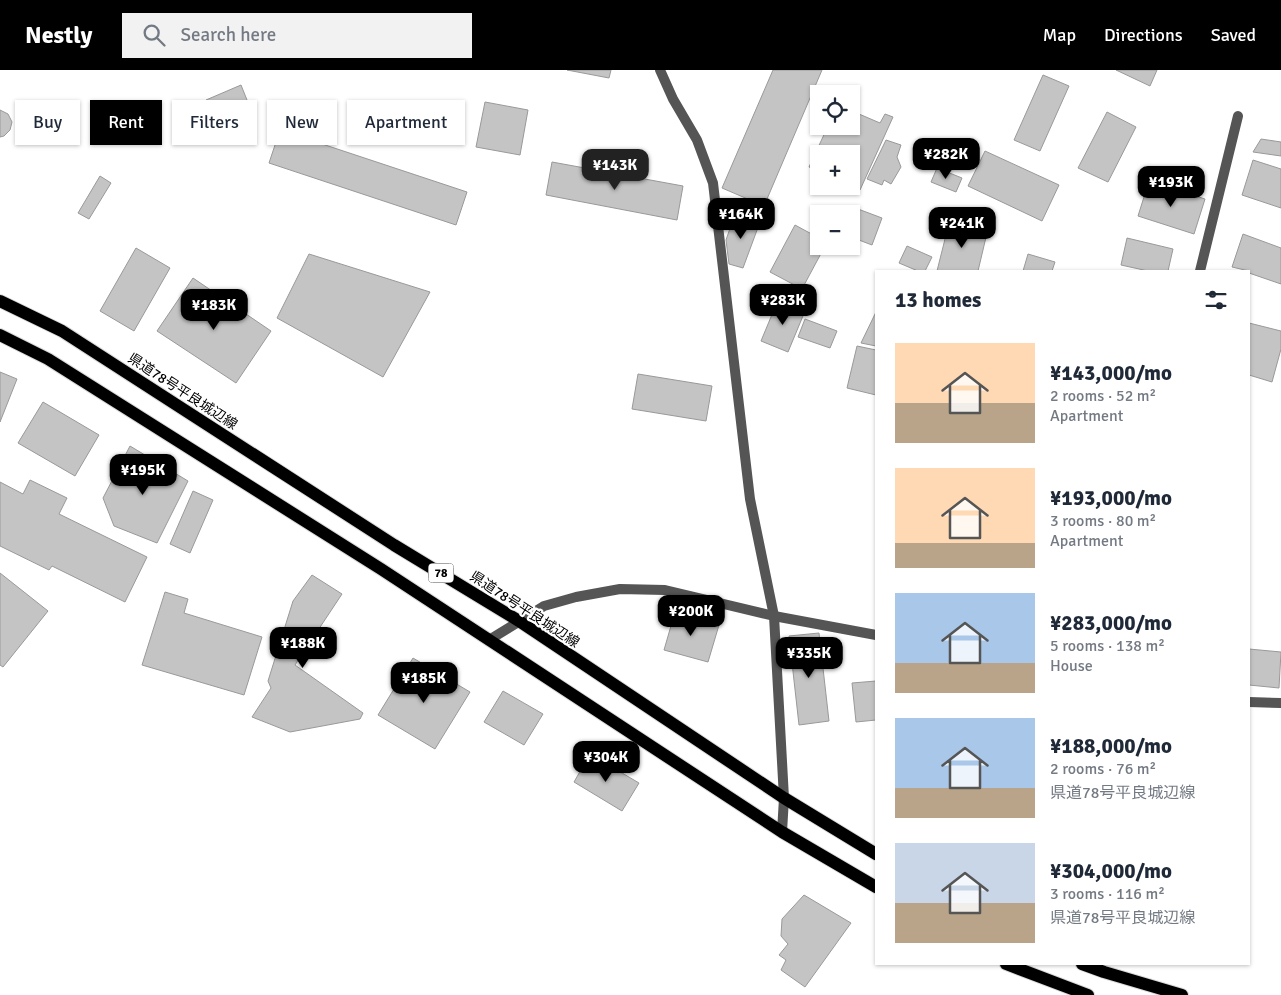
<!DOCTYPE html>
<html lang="en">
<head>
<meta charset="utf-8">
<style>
	body { margin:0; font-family:Signika,"Noto Sans JP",sans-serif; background:#f2f2f3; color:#1f2937; height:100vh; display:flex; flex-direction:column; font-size:19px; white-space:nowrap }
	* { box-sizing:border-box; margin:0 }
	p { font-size:16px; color:#747a83 }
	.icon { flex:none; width:28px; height:28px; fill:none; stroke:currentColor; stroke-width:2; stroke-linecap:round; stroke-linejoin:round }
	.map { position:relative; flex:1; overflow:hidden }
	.drawer { position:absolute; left:875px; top:200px; width:375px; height:695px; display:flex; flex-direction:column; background:#fff; border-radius:0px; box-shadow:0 1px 4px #0004 }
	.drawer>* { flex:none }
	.top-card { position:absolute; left:15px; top:30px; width:475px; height:45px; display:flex; gap:10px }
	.fabs { position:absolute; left:810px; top:15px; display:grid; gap:10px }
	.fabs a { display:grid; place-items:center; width:50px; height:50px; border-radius:0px; background:#fff; box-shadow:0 1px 4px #0004; font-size:25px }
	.price { position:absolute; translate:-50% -42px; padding:0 11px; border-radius:10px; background:#000; color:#fff; font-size:16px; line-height:32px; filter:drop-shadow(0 1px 2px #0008) }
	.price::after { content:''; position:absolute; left:50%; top:30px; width:15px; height:11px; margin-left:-8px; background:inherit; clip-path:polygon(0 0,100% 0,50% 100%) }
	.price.active { background:#222; color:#fff }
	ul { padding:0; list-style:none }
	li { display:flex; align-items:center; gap:15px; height:125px; padding:0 20px }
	li span { display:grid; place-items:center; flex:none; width:140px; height:100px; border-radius:0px; color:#555 }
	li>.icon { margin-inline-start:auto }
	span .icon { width:60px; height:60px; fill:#fffc; stroke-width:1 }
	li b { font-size:21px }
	h2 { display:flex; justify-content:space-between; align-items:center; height:60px; padding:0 20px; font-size:21px }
	.pill { padding:0 18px; border-radius:0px; background:#fff; box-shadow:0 1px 4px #0004; font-size:18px; line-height:45px }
	.pill.active { background:#000; color:#fff }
	header { display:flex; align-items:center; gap:30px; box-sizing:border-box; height:70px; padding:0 25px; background:#000; color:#fff }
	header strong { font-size:24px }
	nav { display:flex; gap:28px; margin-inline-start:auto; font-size:18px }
	.search { width:350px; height:45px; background:#f2f2f3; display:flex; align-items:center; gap:12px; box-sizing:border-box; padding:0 18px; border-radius:0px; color:#747a83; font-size:19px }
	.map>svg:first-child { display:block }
</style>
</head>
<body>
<header>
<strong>Nestly</strong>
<div class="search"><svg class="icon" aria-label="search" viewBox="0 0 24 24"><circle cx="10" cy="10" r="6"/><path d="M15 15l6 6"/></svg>Search here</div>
<nav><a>Map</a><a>Directions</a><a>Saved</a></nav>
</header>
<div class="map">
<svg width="1281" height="925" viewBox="0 0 1281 925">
	<rect width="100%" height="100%" fill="#fff"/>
	<g fill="#c4c4c4" stroke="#999">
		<polygon points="567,0 611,0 609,8"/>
		<polygon points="773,0 822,0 764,136 722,118"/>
		<polygon points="1116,0 1157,0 1150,16"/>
		<polygon points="1043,5 1069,16 1040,81 1014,70"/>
		<polygon points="241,15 251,40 228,49 224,41 212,46 206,30"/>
		<polygon points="485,32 528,40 520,85 476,77"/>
		<polygon points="0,40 8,44 12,52 10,60 4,66 0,67"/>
		<polygon points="1107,42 1136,57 1108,112 1078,98"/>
		<polygon points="859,44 880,53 885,44 893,47 860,120 851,116 851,84 819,84 819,102 809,97 828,56 851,56 851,49 855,51"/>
		<polygon points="280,60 467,122 456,155 269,93"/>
		<polygon points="1261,69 1281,72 1281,86 1253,82"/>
		<polygon points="886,70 901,75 897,87 901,97 891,114 884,110 882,115 867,109"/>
		<polygon points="985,81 1059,115 1042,151 968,116"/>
		<polygon points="1253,90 1281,99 1281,138 1242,125"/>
		<polygon points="552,92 683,116 677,150 546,125"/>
		<polygon points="937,98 962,108 956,122 931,112"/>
		<polygon points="100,106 111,113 89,149 78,143"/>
		<polygon points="1149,111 1205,129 1194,164 1138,146"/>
		<polygon points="850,136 882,148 872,175 851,167 851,144 847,144"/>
		<polygon points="735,144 760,152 743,198 729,194 726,170"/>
		<polygon points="949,153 987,163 978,201 937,201"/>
		<polygon points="795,155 819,168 819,176 825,176 802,219 770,202"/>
		<polygon points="1243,164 1281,178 1281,214 1249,203 1249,201 1232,197"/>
		<polygon points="1127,168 1173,179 1168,201 1148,201 1121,195"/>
		<polygon points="907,176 932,187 925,201 918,201 899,193"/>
		<polygon points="136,178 170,198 134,261 100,241"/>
		<polygon points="309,184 430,222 383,307 277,248"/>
		<polygon points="1028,184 1055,192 1052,201 1023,201"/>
		<polygon points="193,208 271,261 236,313 157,261"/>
		<polygon points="778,230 805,241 788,282 761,271"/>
		<polygon points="876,242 876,276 861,273"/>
		<polygon points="805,249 837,261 830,278 798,267"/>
		<polygon points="1249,253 1281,261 1281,279 1272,312 1249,305"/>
		<polygon points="857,276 876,280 876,325 847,318"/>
		<polygon points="0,302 17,309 0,352"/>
		<polygon points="638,304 712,316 706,351 632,339"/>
		<polygon points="43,332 99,365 75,406 18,373"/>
		<polygon points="130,376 188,411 157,473 114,456 103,428"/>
		<polygon points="30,410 67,428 59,444 147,487 125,532 52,496 49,500 0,476 0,412 23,424"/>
		<polygon points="193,421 213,430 190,483 170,474"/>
		<polygon points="0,503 48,541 3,597 0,595"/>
		<polygon points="312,505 342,524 295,595 363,643 360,649 290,662 252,647 271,618 268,611 293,531"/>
		<polygon points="165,522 188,529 184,543 262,567 244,625 142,595"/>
		<polygon points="675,542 719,555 708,592 664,580"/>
		<polygon points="819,563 829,651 799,655 789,566"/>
		<polygon points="1249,579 1281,582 1279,618 1249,615"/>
		<polygon points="413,588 470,622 435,679 378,645"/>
		<polygon points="876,611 876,650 856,652 852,613"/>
		<polygon points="503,621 543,644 524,675 484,652"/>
		<polygon points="590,684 639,713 622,741 574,712"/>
		<polygon points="804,825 851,853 805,917 781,900 786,890 779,885 788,874 781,866 782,849"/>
	</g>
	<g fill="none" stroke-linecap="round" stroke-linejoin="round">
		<defs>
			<g id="primary">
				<polyline points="0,231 62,261 394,475 519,551 784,728 876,784"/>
				<polyline points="0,265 48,289 381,499 782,762 876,817"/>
				<polyline points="1006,894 1088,925"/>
				<polyline points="1082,894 1104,902 1182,925"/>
			</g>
		</defs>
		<use href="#primary" stroke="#dbdbdb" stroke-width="14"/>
		<g stroke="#555" stroke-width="10">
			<polyline points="660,0 673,29 697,70 713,113 750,429 774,546 784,728 782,762"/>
			<polyline points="1200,201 1238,46"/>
			<polyline points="489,570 544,536 576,527 620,519 665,520 774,546 876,565"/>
			<polyline points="1249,632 1281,633"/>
		</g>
		<use href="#primary" stroke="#000" stroke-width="12"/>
	</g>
	<g text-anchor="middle" stroke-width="4.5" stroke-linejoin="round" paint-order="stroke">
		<rect fill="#fff" stroke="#4c4c4c" stroke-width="1" x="428.5" y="493.5" width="25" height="19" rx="4"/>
		<g font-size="12" font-weight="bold" fill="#000">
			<text x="441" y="507">78</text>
		</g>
		<g font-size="14" fill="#000" stroke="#fff">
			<text transform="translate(183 321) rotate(33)" y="5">県道78号平良城辺線</text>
			<text transform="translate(525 539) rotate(33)" y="5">県道78号平良城辺線</text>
		</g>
	</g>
</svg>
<div class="fabs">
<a><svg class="icon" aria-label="locate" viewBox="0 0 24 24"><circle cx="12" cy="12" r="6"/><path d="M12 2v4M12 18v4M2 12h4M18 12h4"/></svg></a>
<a>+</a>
<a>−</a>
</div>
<b class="price" style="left:946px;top:110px">¥282K</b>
<b class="price active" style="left:615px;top:121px">¥143K</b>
<b class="price" style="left:1171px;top:138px">¥193K</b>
<b class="price" style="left:741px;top:170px">¥164K</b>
<b class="price" style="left:962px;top:179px">¥241K</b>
<b class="price" style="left:783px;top:256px">¥283K</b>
<b class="price" style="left:214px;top:261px">¥183K</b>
<b class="price" style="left:143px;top:426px">¥195K</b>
<b class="price" style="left:691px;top:567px">¥200K</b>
<b class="price" style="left:303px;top:599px">¥188K</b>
<b class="price" style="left:809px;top:609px">¥335K</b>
<b class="price" style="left:424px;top:634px">¥185K</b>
<b class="price" style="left:606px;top:713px">¥304K</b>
<div class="top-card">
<a class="pill">Buy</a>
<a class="pill active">Rent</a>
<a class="pill">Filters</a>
<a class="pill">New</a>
<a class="pill">Apartment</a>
</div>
<section class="drawer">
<h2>13 homes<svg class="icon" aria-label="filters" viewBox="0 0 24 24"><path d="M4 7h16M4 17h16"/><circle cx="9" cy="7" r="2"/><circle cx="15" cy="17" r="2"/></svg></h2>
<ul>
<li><span style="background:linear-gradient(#ffd9b3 60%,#b9a48a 0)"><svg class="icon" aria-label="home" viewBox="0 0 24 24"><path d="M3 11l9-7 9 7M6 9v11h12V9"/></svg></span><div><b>¥143,000/mo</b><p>2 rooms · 52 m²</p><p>Apartment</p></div></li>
<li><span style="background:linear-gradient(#ffd9b3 75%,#b9a48a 0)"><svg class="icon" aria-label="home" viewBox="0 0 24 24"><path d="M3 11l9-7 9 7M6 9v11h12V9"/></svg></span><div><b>¥193,000/mo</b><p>3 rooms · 80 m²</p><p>Apartment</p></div></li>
<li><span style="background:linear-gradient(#a9c7e8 70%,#b9a48a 0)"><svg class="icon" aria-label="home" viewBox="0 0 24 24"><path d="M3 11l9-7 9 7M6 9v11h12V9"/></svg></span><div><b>¥283,000/mo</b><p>5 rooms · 138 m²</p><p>House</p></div></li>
<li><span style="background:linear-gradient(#a9c7e8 70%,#b9a48a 0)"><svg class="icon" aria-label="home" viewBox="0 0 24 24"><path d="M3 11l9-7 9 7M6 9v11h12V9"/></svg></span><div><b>¥188,000/mo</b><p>2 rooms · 76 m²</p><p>県道78号平良城辺線</p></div></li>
<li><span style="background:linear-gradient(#c9d6e8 60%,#b9a48a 0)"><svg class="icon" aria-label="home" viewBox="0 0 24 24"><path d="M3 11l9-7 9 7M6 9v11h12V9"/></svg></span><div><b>¥304,000/mo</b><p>3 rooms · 116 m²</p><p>県道78号平良城辺線</p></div></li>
</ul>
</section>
</div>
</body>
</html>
